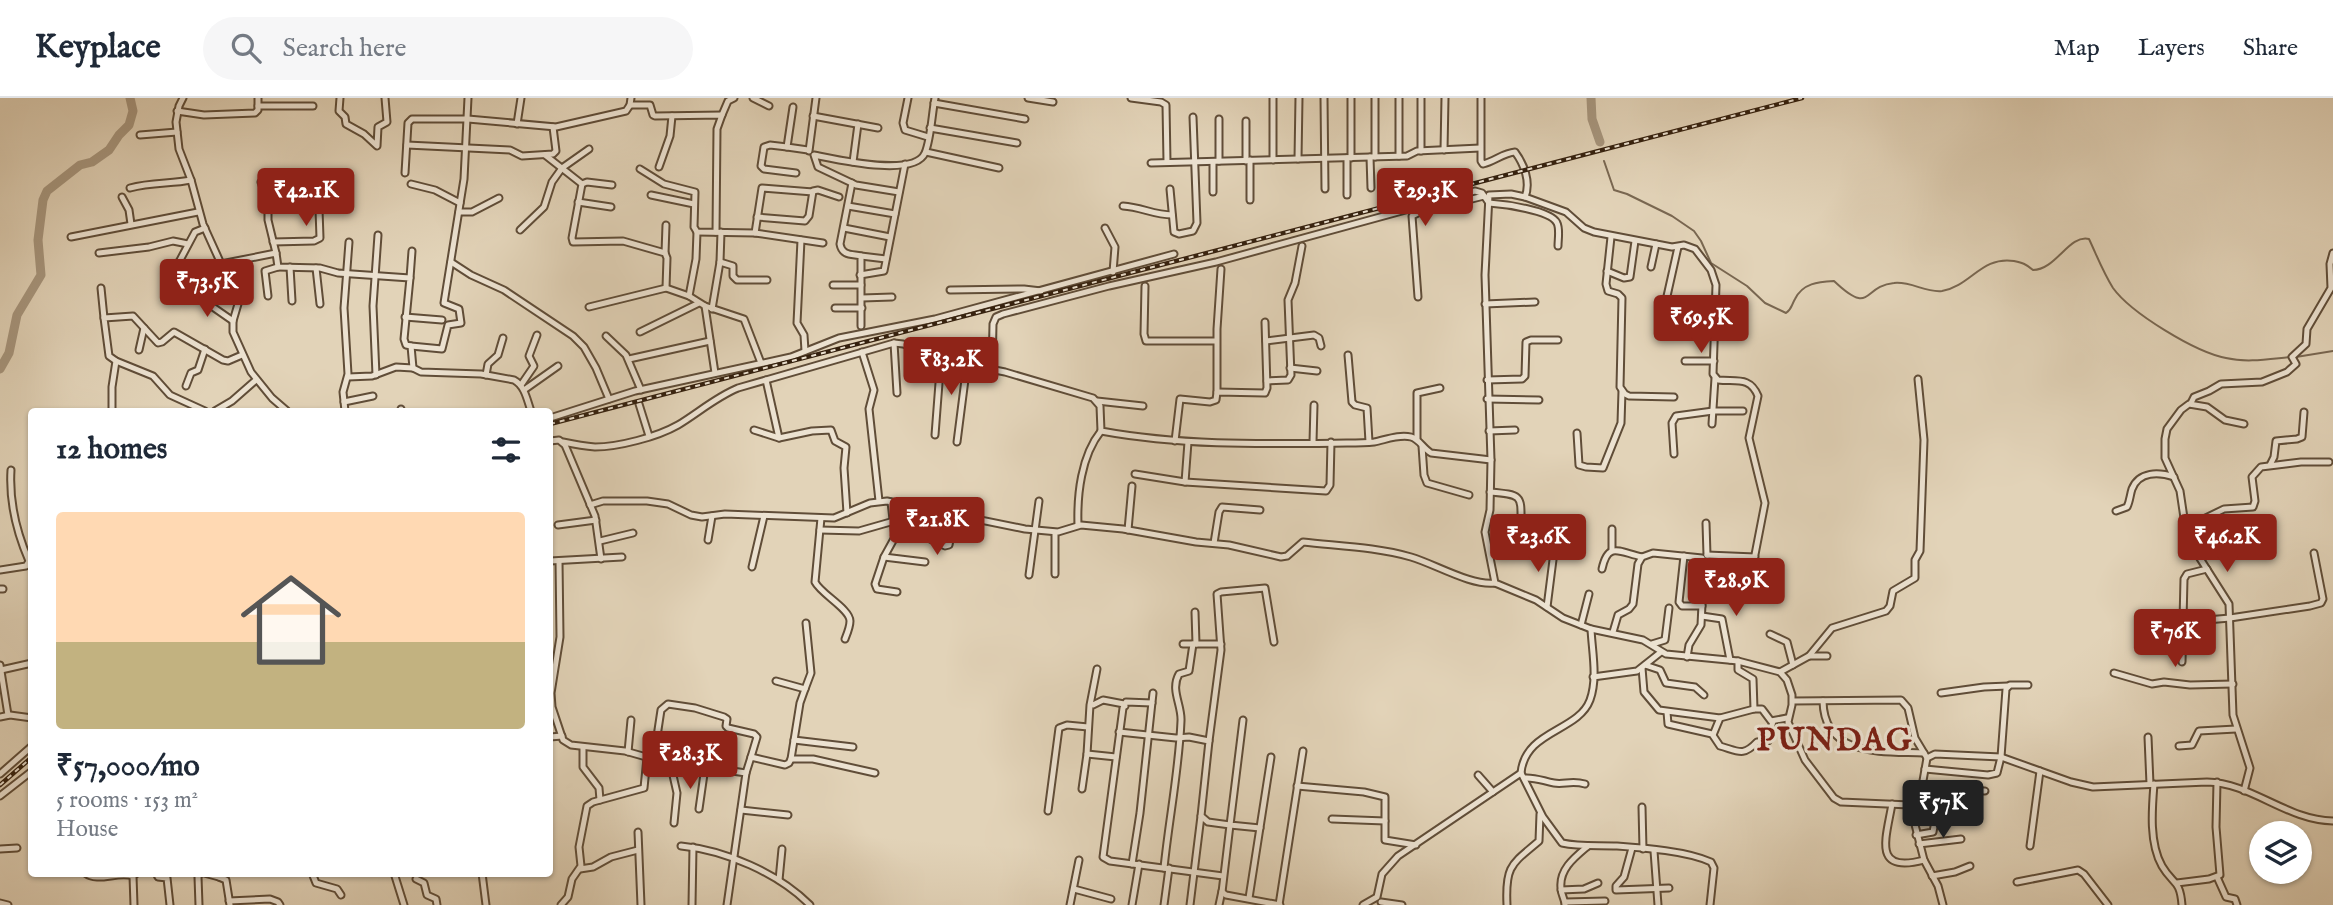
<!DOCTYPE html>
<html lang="en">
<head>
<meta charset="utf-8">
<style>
	body { margin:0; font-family:"IM FELL English",serif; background:#f6f6f7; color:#1f2937; height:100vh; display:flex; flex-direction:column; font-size:26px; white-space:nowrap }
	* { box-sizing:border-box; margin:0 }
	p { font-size:23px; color:#747a83 }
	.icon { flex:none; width:38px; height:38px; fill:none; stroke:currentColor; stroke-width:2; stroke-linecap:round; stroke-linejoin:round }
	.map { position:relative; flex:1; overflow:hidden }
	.side { position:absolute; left:28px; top:310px; width:525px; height:469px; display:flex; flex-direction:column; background:#fff; border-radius:7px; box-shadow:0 2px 5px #0004 }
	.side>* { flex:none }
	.fabs { position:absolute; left:2249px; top:723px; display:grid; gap:14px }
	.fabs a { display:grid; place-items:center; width:63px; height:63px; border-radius:50%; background:#fff; box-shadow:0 2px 5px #0004; font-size:35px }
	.price { position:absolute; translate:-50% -60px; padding:0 16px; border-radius:7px; background:#8f2418; color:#fff; font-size:23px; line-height:46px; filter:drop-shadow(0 2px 4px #0008) }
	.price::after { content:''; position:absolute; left:50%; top:42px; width:21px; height:16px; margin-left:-10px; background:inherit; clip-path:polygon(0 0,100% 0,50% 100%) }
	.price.on { background:#222; color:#fff }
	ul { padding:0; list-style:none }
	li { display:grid; align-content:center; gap:14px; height:371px; padding:0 28px }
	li+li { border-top:2px solid #e0e1e3 }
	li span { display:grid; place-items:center; height:217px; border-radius:7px; color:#555 }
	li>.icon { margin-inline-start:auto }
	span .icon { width:126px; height:126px; fill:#fffc; stroke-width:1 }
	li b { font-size:30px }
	h2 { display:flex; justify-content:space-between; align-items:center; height:84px; padding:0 28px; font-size:30px }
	header { display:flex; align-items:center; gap:42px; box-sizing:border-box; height:98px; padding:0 35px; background:#fff; border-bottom:2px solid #e0e1e3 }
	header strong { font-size:33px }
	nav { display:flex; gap:38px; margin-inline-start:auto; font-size:24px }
	.search { width:490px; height:63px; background:#f6f6f7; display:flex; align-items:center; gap:18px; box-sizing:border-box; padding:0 24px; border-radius:38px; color:#747a83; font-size:26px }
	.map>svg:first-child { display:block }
</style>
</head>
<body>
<header>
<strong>Keyplace</strong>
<div class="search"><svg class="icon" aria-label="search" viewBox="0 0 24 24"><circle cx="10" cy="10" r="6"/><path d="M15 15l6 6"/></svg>Search here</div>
<nav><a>Map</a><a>Layers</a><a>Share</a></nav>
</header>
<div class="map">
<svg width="2333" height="807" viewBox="0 0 2333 807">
	<rect width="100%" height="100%" fill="#e2d3b8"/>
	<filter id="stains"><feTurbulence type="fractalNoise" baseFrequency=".00286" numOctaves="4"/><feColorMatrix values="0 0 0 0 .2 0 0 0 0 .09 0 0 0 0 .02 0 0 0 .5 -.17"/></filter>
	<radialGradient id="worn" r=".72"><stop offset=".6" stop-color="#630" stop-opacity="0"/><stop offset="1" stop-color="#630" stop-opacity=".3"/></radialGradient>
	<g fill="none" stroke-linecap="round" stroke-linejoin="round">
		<g stroke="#796751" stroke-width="2">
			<path d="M1604,63L1614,92L1627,96L1672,118L1694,133L1701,143L1711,165L1747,188L1765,205L1786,215C1792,211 1791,208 1795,201C1803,185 1818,184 1834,183C1872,219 1862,188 1894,185C1911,183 1926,195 1942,193C1971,188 1981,158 2014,163C2023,165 2026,166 2033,172C2056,172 2069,136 2089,141C2097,158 2103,174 2113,190C2131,215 2195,254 2226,260C2247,265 2269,261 2290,259"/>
			<polyline points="2296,259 2333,253"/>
		</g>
		<g stroke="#a7967e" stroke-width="9">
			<polyline points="1591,0 1592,21 1600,44"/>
			<polyline points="0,271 9,255 17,217 41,177 38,142 43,102 47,93 80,67 92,64 109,52 119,37 129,27 133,13 130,0"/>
		</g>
		<defs>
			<g id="minor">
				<polyline points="183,0 179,8 176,24 179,51 191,82 203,126 222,168 237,193 238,206 233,223 233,234 251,274 272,300 287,313"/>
				<polyline points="340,0 339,13 345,19 346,26 364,36 377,48 378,29 387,24 385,0"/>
				<polyline points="753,0 769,8"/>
				<polyline points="908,0 903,25 905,32 928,39"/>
				<polyline points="1028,0 1053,4"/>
				<polyline points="1131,0 1161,4 1166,7 1167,64"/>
				<polyline points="1273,0 1273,62"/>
				<polyline points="1324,0 1325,91"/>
				<polyline points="1375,0 1375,59"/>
				<path d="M1481,0V63L1483,66C1495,63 1503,55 1515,54C1524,66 1531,84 1525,99L1511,96L1489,97L1485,177L1491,362L1490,412L1485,434L1495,485L1536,502L1563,520L1591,531L1643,542L1666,556L1738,563L1780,574L1787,582L1792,597V607L1788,624L1805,662L1834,700L1841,704L1910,707L1921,694L1927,660L1935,656L2001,659L2071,684L2093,689L2207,684C2252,685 2286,722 2333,723"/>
				<polyline points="934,5 1025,21"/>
				<polyline points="630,7 650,7 653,17 655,18 722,17 717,31 716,134"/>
				<polyline points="258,8 313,8"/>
				<polyline points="793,9 787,49 808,52"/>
				<polyline points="177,13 204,17 255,15 258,12 258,0"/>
				<polyline points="722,17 728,3 734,0"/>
				<polyline points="813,18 878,30"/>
				<polyline points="517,26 521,0"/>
				<polyline points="930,30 1017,45"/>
				<polyline points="140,37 177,34"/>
				<polyline points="407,47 510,52 522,58 553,56 556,53 553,29"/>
				<polyline points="787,49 770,47 764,49 761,68 764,71 796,75"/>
				<polyline points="1444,52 1445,0"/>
				<polyline points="809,53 816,0"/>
				<polyline points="1421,53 1421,0"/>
				<polyline points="926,54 999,70"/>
				<polyline points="545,57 582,86 572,140 573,144 623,143 665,155 667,160 666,190"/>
				<polyline points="1399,58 1399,0"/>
				<polyline points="1370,59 1371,90"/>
				<polyline points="1347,60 1347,97"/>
				<polyline points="1351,60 1351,0"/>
				<polyline points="1298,61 1299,0"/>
				<polyline points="1219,63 1219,21"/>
				<polyline points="1246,63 1246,23"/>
				<polyline points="853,64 858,26"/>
				<polyline points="1151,65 1407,58 1417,53 1480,50"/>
				<polyline points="659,69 670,38 672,18"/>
				<polyline points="640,71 664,86 695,94 694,129 697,134 755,135 823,145"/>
				<polyline points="405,75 408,25 412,21 468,21 556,29 626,13 630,7 631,0"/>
				<polyline points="261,84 268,105 268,122 276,155"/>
				<path d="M852,85L840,146C842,158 852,156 861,158V228"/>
				<polyline points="411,86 435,92 460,105"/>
				<polyline points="582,86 587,84 612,87"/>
				<path d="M130,90C151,84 171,86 191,82"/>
				<polyline points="1170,91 1174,134 1179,136 1193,133 1197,125 1193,19"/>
				<path d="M899,94L856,87L818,69L814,57C835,61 914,80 925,55C931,41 932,15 935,0"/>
				<polyline points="1213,94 1213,64"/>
				<polyline points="651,97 694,106"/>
				<polyline points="122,99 129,112 131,126"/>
				<path d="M1525,99L1566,114L1584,130L1594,134L1672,149L1684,147L1695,151L1711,172L1716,187L1713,276L1718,282C1736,284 1750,278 1758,298L1749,340L1765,405L1752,472L1743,476L1704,474"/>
				<polyline points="1250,102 1250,62"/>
				<polyline points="578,104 611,109"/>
				<polyline points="848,108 895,116"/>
				<path d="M1123,108C1141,109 1154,117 1172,117"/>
				<polyline points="459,114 472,114 499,100"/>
				<polyline points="757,119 805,123 809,118 813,93 818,92 839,99"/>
				<polyline points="844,130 890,139"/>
				<polyline points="1105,130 1115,149 1113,174"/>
				<polyline points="520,132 544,109 552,84 562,70 589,51"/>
				<polyline points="755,135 762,90 813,94"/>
				<polyline points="71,139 198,114"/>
				<polyline points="1611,139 1606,186 1608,193 1618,196 1622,200 1620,289 1625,296 1629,298 1674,299"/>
				<polyline points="801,142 797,225 804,237 805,253"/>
				<polyline points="273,144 314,143 320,140 318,83 315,79 298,78"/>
				<polyline points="99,155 149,149 173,143 188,146"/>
				<polyline points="665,155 666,127"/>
				<polyline points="861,158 886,161"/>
				<polyline points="451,164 471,177 504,192 573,238 584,249 596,270 609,301"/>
				<polyline points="720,164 733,168 733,178 737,182 767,182"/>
				<path d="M221,166L276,155L278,169L320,170L338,175L410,180L404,241L406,247L411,248L413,270L421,274L481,276L514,282C525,288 527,302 531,313"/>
				<polyline points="290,169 292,203"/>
				<polyline points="1651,169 1656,146"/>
				<polyline points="316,170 320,206"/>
				<polyline points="1607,173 1624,180 1630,179 1635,143"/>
				<polyline points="860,177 884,173 905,66"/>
				<polyline points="172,179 170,169 179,164 195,134 205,130"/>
				<polyline points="410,180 412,153"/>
				<polyline points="833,187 861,187"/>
				<polyline points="1145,188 1144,236 1146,243 1216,243"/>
				<polyline points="101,190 104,220"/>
				<polyline points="950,192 1024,191 1041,193"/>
				<polyline points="197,198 233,223"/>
				<polyline points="268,198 265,173 278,169"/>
				<polyline points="689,198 696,161 697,134"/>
				<polyline points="1418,199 1412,118 1420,114 1484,98"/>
				<polyline points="862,200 892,199"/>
				<polyline points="1485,206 1535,204"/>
				<polyline points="705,208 715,275"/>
				<polyline points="589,209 666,190 689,198 705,208 744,221 761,265"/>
				<polyline points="835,210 862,210"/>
				<polyline points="712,211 720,164 721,134"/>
				<polyline points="405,219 442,222"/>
				<polyline points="1661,225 1678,149"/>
				<polyline points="640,234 699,205"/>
				<polyline points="606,238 626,257 641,292"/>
				<polyline points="1266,243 1314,237 1319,240 1321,248"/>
				<polyline points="894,245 897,295"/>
				<polyline points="411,248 442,251 448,227 461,225 459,211 444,205 464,81 468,0"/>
				<polyline points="139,252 144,230"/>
				<polyline points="862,254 874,292 869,311 879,403"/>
				<polyline points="1348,257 1352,304 1355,307 1367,310 1369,344"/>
				<polyline points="629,261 710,243"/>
				<polyline points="116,263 153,278 170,297 205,313"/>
				<polyline points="1685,263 1714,263"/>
				<polyline points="1290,270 1317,273"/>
				<path d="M992,272L993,226L996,219L1003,216L1109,188L1216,164L1475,93L1482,95L1489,105C1503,106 1551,112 1557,125C1560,131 1558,141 1558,148"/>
				<polyline points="376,277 373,208 378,137"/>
				<polyline points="486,277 488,266 498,257 503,240"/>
				<polyline points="348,279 372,278 396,269 413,270"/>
				<polyline points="766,282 779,340"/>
				<polyline points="1487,282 1522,281 1525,278 1526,244 1531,242 1558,242"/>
				<polyline points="1267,283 1288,282 1291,277 1288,202 1295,185 1302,148"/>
				<polyline points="521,287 534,268 529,258 537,237"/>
				<polyline points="186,288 191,275 198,272 205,251"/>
				<polyline points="524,292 558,268"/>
				<polyline points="1217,294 1217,231 1221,171"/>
				<polyline points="1487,301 1539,302"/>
				<polyline points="1097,303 1143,308"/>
				<polyline points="344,304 373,298"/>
				<polyline points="2191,305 2194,299 2209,293 2221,286 2262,284 2287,274 2296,266 2292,259 2306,246 2307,231 2331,190 2330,166 2333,155"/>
				<polyline points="639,306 649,338"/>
				<polyline points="112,313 112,289 116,263 109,258 104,220 133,218 158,245 162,244 174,234 223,262 228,263 242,257"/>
				<polyline points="215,313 232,303 256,282"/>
				<polyline points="345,313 343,294 348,276 344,210 349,144"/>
				<polyline points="401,313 401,311"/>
				<polyline points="550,320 635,293 791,259 839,240 935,221 1174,156"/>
				<polyline points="1712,326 1715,280"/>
				<polyline points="754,332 779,340 812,333 831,332 835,343 846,349 844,370 847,415"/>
				<polyline points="1489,333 1515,332"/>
				<polyline points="1577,335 1579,367 1586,369 1603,370 1621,325 1622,293"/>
				<polyline points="935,337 941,259"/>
				<polyline points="1417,341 1417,295 1440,290"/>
				<polyline points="550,343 559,342 565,347 595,418 601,461"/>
				<polyline points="1175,343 1180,301 1210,304 1216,302 1217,294 1265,295 1267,290 1265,224"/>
				<path d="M563,344C573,346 584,348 595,349C618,349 657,339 678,327C698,315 716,299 738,290L894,245L903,246L959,265L1005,274L1093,300L1100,308L1101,333C1183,348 1265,346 1347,345C1356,345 1365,345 1374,344C1385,342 1399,336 1411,339C1419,341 1423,350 1431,355L1491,362"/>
				<polyline points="957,344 967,266"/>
				<polyline points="1313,344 1314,307"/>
				<polyline points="1422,348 1424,377 1427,385 1469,397"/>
				<polyline points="1674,356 1672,325 1676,318 1713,313 1743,313"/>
				<polyline points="2270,367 2274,359 2276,343 2297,341 2302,339 2304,314"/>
				<path d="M11,372C9,404 16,433 29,463"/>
				<polyline points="1135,376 1185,384 1188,344"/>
				<polyline points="1185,384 1326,393 1330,387 1331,344"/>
				<path d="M1490,394C1524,397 1521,397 1521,430"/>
				<polyline points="891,404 895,439 884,459 875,486 877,491 897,494"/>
				<path d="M590,407L603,403H647L668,406L691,417L702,419L725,416L834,420L870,405L887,403L1025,431L1058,434L1081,427L1123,431L1196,444L1229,447L1281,459L1287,458L1303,444C1338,448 1377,449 1411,459C1435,466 1471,488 1495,485"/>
				<polyline points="935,413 930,441 945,448 949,447 955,417"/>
				<path d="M2116,413L2127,409C2130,403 2130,397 2132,391C2139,373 2159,374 2174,379"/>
				<path d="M821,420L815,484C821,496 850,511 850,523C850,529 847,536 845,541"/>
				<polyline points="1706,425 1707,457"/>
				<polyline points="558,427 596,422"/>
				<path d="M1078,427C1077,397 1081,358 1101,333"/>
				<polyline points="2185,430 2224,411 2253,409 2255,403 2252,379 2261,369 2301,364 2329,364"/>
				<polyline points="1612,431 1612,453"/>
				<polyline points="820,432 859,433 894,423"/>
				<polyline points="1128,432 1132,388"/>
				<polyline points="1055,435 1055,476"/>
				<polyline points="708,442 712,418"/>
				<polyline points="600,443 633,435"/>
				<polyline points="1214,445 1219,414 1222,409 1260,412"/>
				<polyline points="1707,457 1755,459"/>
				<polyline points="1684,458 1679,504 1682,508 1702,508"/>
				<polyline points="884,459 925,464"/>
				<polyline points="550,463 622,459"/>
				<polyline points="559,463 560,539 551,595 552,609 563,642 571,647 625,653 657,662 746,675 727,807"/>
				<polyline points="752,469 764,418"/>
				<path d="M1602,471C1608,443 1619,454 1642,459"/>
				<polyline points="0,472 26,468 30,462"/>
				<polyline points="1029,477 1039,403"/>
				<polyline points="0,491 3,491"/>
				<polyline points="1547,509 1555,446"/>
				<polyline points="1195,514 1196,546"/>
				<polyline points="1702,518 1722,521 1730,562"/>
				<polyline points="2145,520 2183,524 2230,520 2310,508 2321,505 2323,501 2314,455"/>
				<polyline points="1581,527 1589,496"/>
				<path d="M1591,531C1592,553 1598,580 1590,602C1578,634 1525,632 1521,675L1543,719L1562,745C1580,749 1599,747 1617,748C1645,750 1687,753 1711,764L1714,770L1710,807"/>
				<polyline points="1613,534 1618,517 1629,511 1633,506 1638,466 1642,459 1653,455 1702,460 1704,465 1701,527 1689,547 1687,559"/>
				<polyline points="1770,536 1787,544 1793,567"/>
				<polyline points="1183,546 1221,546"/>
				<polyline points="1652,546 1665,542 1669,510"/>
				<polyline points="1809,558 1827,558"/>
				<polyline points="1738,563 1738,572 1753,581 1754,611 1762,611 1771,623 1787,620"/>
				<polyline points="2182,564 2184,481 2187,476 2207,471"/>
				<polyline points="0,567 8,617"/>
				<polyline points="1645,567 1660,572 1666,585 1695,589 1704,597"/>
				<polyline points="1642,570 1644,594 1659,612 1720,620"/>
				<polyline points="1097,571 1090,607 1087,656 1116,659"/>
				<polyline points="1,572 32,565"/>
				<polyline points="1780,574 1809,558 1832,530 1886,513 1890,508 1893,493 1915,480 1915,462 1920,453 1924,342 1918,281"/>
				<polyline points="2114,575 2152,586 2164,584 2190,587 2233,586"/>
				<polyline points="1593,579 1637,573 1661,554"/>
				<polyline points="805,591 811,575 806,525"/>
				<polyline points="1941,595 1984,589 2008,588"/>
				<polyline points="1793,603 1901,602 1908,610 1915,640 1927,660"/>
				<path d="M1823,603C1824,660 1884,653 1924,655"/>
				<polyline points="1152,605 1126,604 1123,610 1103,759 1110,763 1223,778"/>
				<polyline points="1093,607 1103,602 1124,606 1125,608"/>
				<path d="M1667,614L1668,626L1712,636L1720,648C1738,653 1743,659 1757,644L1768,643L1773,623"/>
				<polyline points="0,619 10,617 32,620"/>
				<polyline points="1243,622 1230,727 1260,730"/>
				<polyline points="1119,634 1176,640 1189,639 1209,643 1201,718 1208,724 1230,727 1222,794 1226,797 1280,807"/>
				<polyline points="1713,637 1720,620 1754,611"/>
				<polyline points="550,639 562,638"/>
				<polyline points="2148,639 2150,686"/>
				<polyline points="794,642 853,649"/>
				<polyline points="1209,643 1221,552 1217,496 1221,494 1265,490 1274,544"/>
				<polyline points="2179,648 2192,647 2199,633 2236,631"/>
				<polyline points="583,649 583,669 599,690 600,702"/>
				<polyline points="628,654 631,622"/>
				<polyline points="791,661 813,661 875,675"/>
				<polyline points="657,662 656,645 661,612 668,606 695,610 724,619 727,621 726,628 728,630 754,636 757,639 751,659"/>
				<polyline points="670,664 677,695 674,725"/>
				<polyline points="1925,671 1988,677 1997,675 2001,659 2006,591 2010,587 2028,587"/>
				<polyline points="746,675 751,659 785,667 789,665 791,661 800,605 805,591 776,583"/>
				<polyline points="0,676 32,648"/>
				<polyline points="1478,677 1493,694"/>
				<path d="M1524,680C1535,679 1543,683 1554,685C1564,687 1571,682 1585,686"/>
				<path d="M2154,686C2152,711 2149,745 2162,768C2173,787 2180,781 2182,807"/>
				<polyline points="1297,688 1364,694 1385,699 1385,742 1416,747"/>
				<polyline points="1082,691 1087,656"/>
				<polyline points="1922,691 1985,693"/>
				<polyline points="2244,693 2250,670 2233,617 2229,506 2187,440 2180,393 2165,360 2165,341 2167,331 2181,312 2189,306 2207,309 2225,322 2244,326"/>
				<polyline points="0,698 32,673"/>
				<path d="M1892,706C1886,741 1872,776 1924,762"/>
				<polyline points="1910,707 1924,762 1938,788 1943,807"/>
				<polyline points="1642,709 1643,751"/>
				<polyline points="699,711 705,669"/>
				<polyline points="741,712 788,717"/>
				<polyline points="1048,713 1059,630 1067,627 1088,629"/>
				<polyline points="1332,721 1385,723"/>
				<polyline points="638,734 641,807"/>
				<polyline points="1916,737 1933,734 1935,723 1939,719 1962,718"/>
				<polyline points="1919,746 1961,741"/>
				<path d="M681,748C725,752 778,775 810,807"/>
				<polyline points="2030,748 2040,673"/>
				<polyline points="1632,750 1624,779 1616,788 1616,792 1669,790"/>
				<polyline points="0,751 17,750"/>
				<polyline points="1654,753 1658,807"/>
				<polyline points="1132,766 1140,715 1153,595"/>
				<path d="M1164,770C1169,721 1179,672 1181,623C1182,607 1170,592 1179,576L1189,573L1193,546"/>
				<polyline points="580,771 593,769 611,759 638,752"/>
				<path d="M85,775C98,785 117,773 133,778"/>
				<polyline points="156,775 158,779 167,780 170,807"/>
				<polyline points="204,775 219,779"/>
				<polyline points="219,775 219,779 226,782 230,807"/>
				<polyline points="312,775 316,785 337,791 341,797"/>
				<polyline points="394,775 404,807"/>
				<polyline points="482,775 486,807"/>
				<polyline points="1932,778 1955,774 1970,768"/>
				<polyline points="2217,779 2226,799 2235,801 2237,807"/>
				<polyline points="416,781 424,785 427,797 436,801 437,807"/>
				<polyline points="779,782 782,751"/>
				<polyline points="2017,784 2078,772 2084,776 2108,807"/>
				<polyline points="2177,785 2209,781 2220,777 2216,729 2217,684"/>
				<polyline points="1074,791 1111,801"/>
				<polyline points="1561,792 1584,791 1598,785"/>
				<polyline points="1249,800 1271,659"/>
				<polyline points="229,803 270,801 278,804 280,807"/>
				<polyline points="1381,804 1402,807"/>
				<polyline points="1566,804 1605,803"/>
				<polyline points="0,805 8,807"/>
				<polyline points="134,807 133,778 137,775"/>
				<polyline points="199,807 198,779 200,775"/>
				<polyline points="561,807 568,799 572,781 581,768 579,749 587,708 593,704 644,690 647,660"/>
				<polyline points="692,807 693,749"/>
				<polyline points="1070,807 1079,762"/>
				<polyline points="1132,807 1139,766"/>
				<polyline points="1164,807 1169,770"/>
				<polyline points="1190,807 1201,718"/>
				<polyline points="1219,807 1222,793"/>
				<polyline points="1279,807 1303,653"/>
				<polyline points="1363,807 1377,799 1382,776 1398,758 1521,675"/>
				<path d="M1507,807C1505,767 1512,766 1539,743L1540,716"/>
				<path d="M1565,807C1565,801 1561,797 1561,790C1559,771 1575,759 1588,748"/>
			</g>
		</defs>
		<use href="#minor" stroke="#604d38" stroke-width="9"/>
		<use href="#minor" stroke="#ece2d1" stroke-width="5"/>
		<defs>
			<g id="rail">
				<polyline points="550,326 1802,0"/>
				<polyline points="0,687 32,659"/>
			</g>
		</defs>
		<use href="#rail" stroke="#34200e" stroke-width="4.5"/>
		<use href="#rail" stroke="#ece2d1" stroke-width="2" stroke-dasharray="5" stroke-linecap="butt"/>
	</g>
	<g text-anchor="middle" stroke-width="6" stroke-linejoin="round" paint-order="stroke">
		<g font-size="32" font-weight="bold" letter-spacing="2" fill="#7a1f14" stroke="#ece2d1">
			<text x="1835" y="652">PUNDAG</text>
		</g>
	</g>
	<rect width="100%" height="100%" filter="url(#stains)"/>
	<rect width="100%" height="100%" fill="url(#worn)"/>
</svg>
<div class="fabs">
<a><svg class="icon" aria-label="layers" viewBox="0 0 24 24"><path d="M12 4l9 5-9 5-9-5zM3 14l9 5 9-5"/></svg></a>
</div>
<b class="price" style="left:306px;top:130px">₹42.1K</b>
<b class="price" style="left:1425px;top:130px">₹29.3K</b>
<b class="price" style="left:207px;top:221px">₹73.5K</b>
<b class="price" style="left:1701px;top:257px">₹69.5K</b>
<b class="price" style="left:951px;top:299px">₹83.2K</b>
<b class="price" style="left:937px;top:459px">₹21.8K</b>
<b class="price" style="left:1538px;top:476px">₹23.6K</b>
<b class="price" style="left:2227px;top:476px">₹46.2K</b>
<b class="price" style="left:1736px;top:520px">₹28.9K</b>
<b class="price" style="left:2175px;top:571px">₹76K</b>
<b class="price" style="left:690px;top:693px">₹28.3K</b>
<b class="price on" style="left:1943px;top:742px">₹57K</b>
<section class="side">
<h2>12 homes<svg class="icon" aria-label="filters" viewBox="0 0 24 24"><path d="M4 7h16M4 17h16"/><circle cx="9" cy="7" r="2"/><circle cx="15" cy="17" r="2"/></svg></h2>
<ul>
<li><span style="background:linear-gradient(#ffd9b3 60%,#c2b280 0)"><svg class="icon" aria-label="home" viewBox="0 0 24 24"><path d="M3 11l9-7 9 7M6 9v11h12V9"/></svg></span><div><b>₹57,000/mo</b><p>5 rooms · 153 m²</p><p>House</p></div></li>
</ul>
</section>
</div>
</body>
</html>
